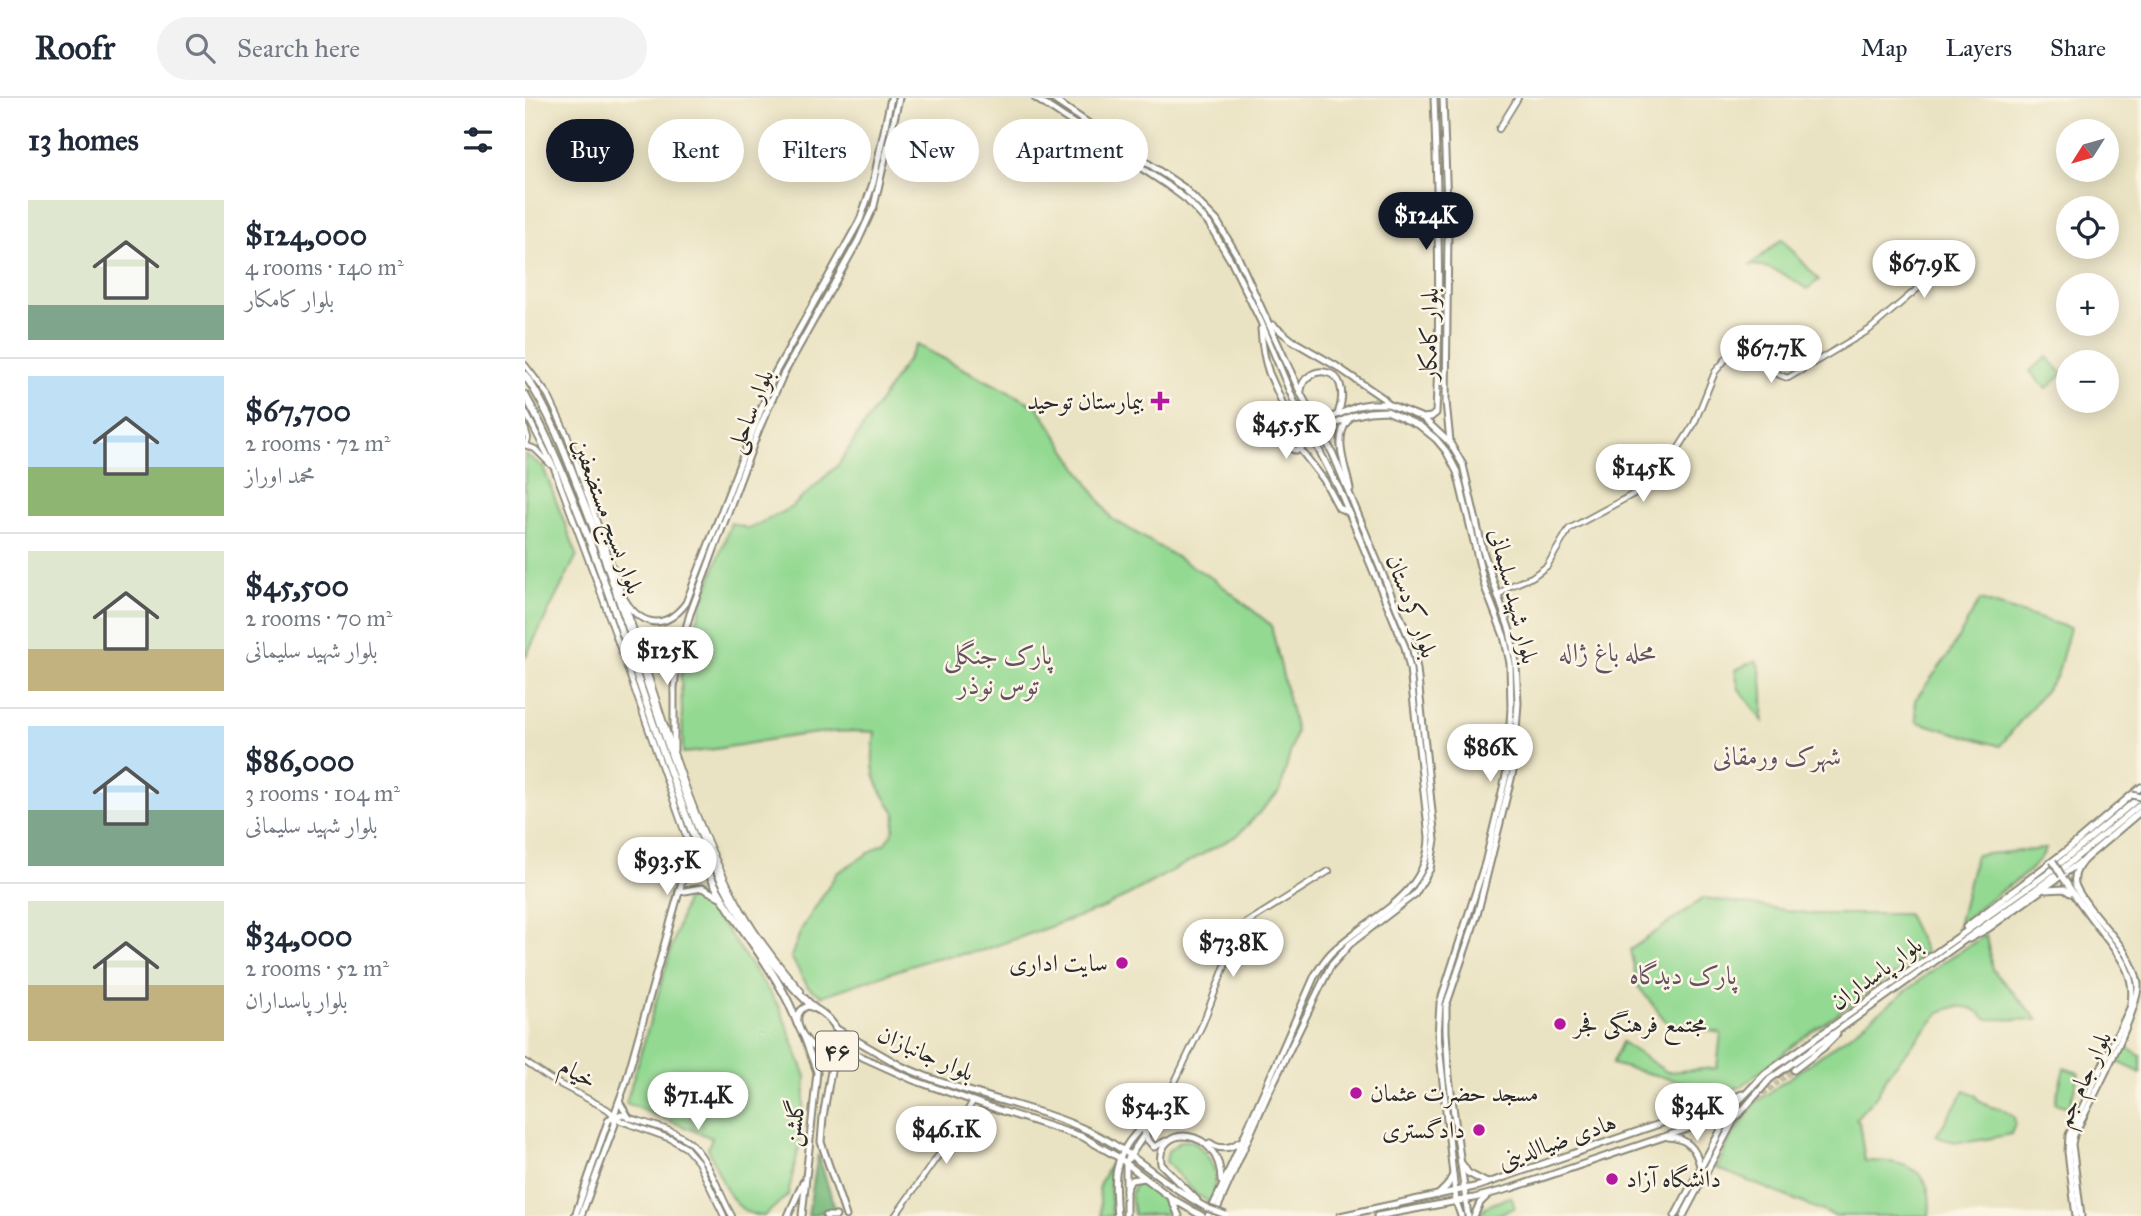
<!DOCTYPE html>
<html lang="en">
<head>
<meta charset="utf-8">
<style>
	body { margin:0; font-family:"IM FELL Great Primer",Amiri,serif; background:#f2f2f3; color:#1f2937; height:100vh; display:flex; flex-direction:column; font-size:26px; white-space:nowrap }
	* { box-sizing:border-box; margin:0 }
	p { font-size:23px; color:#747a83 }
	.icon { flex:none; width:38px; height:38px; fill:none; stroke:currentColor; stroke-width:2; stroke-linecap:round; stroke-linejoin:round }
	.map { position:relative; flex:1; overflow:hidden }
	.panel { display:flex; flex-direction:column; background:#fff; width:525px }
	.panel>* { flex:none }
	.banner { position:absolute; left:21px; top:21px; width:665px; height:63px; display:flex; gap:14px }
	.needle { width:46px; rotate:233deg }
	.fabs { position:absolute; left:1531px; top:21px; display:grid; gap:14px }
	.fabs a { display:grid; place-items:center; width:63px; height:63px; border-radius:50%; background:#fff; box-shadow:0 4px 18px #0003; font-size:35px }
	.price { position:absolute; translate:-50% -60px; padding:0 16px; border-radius:24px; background:#fff; color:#222; font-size:23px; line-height:46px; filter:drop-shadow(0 2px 4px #0008) }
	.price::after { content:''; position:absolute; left:50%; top:42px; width:21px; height:16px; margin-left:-10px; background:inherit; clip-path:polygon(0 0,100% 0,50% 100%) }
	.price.selected { background:#111827; color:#fff }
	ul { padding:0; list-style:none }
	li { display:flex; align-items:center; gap:21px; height:175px; padding:0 28px }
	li+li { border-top:2px solid #e0e1e3 }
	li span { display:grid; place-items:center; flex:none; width:196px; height:140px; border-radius:0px; color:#555 }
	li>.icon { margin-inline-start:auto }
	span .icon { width:84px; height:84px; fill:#fffc; stroke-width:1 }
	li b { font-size:30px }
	h2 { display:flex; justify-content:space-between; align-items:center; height:84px; padding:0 28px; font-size:30px }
	.pill { padding:0 24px; border-radius:32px; background:#fff; box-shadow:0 4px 18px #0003; font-size:24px; line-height:63px }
	.pill.selected { background:#111827; color:#fff }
	header { display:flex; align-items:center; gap:42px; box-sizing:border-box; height:98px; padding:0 35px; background:#fff; border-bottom:2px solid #e0e1e3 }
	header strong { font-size:33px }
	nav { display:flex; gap:38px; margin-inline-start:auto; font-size:24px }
	.search { width:490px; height:63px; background:#f2f2f3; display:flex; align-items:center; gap:18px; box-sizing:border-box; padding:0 24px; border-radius:38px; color:#747a83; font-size:26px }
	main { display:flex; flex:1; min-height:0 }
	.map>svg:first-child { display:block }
</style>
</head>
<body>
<header>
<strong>Roofr</strong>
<div class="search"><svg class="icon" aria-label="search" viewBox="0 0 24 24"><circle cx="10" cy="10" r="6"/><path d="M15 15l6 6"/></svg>Search here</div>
<nav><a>Map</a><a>Layers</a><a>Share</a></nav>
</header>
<main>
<section class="panel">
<h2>13 homes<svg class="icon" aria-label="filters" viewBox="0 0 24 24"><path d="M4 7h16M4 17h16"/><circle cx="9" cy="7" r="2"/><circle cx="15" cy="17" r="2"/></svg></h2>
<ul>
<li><span style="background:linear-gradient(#dfe7d0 75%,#7fa58c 0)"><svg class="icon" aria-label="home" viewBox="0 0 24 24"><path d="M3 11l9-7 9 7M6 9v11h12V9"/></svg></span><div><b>$124,000</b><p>4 rooms · 140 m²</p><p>بلوار کامکار</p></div></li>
<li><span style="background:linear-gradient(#bfe0f5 65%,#8fb573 0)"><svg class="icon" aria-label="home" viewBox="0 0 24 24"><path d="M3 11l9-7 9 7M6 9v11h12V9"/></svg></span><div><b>$67,700</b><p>2 rooms · 72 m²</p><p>محمد اوراز</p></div></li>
<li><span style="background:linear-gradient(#dfe7d0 70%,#c2b280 0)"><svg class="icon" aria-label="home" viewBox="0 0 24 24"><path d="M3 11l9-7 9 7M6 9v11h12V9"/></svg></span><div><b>$45,500</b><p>2 rooms · 70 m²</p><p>بلوار شهید سلیمانی</p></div></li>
<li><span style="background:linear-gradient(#bfe0f5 60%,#7fa58c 0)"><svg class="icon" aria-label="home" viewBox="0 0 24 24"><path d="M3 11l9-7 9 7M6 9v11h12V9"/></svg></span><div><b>$86,000</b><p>3 rooms · 104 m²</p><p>بلوار شهید سلیمانی</p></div></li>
<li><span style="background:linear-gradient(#dfe7d0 60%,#c2b280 0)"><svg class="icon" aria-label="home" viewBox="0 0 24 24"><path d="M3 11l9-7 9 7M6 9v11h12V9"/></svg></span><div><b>$34,000</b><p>2 rooms · 52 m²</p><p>بلوار پاسداران</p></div></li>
</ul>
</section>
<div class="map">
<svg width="1616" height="1118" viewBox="0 0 1616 1118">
	<rect width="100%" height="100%" fill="#fcf5e5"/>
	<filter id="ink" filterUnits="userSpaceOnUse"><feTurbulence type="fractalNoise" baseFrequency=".0143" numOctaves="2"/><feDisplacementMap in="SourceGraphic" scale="14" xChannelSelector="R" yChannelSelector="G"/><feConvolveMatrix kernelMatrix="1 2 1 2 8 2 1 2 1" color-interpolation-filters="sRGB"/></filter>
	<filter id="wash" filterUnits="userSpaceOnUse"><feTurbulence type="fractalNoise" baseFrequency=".00686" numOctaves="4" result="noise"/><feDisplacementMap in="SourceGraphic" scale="28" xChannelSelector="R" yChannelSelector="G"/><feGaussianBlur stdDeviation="1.57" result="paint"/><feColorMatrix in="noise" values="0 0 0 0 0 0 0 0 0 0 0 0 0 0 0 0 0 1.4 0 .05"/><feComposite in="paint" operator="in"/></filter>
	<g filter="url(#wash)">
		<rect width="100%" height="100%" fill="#eae3c3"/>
		<g fill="#93d992" stroke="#5f825e" stroke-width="2">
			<path d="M1257,141L1294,182L1282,191C1264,179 1248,168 1226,167Z"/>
			<path d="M392,247L513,309L586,420L690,482L746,527L771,633L755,693L713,737L581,809L456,853L406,861L297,898L283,889L266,859L276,832L312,775L360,745L368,734L371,716C347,681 345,675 350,634C286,629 222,649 158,655L156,578L178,503L206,425L224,431L267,409L313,367Z"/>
			<polygon points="1522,259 1538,276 1521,291 1505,273"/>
			<polygon points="0,356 18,369 52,457 0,560"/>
			<polygon points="1455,502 1545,530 1532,578 1475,648 1392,624 1390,602 1424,556"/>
			<path d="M1231,562C1240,580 1238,603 1238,623L1214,591L1210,572Z"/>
			<path d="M1521,751C1510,773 1491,782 1472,796C1458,806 1445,817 1433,828L1451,757Z"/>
			<path d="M170,796L180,800L255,910L281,979L275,1044L263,1097L239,1118C205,1118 195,1076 183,1050L187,1040L101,1005L161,801Z"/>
			<polygon points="1179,800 1287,816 1382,816 1401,855 1280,938 1217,988 1200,995 1087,966 1097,944 1142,974 1192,970 1196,935 1143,926 1113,888 1105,852"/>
			<path d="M1461,837L1467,871L1513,922L1461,921C1448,906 1433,906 1415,914L1363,976L1352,997L1331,1020L1334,1024L1340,1063C1381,1062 1410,1070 1404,1118H1310L1191,1070L1207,1038L1231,1004L1330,933L1418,864Z"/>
			<polygon points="1598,948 1616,958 1616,975 1591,963"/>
			<polygon points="1539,970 1554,975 1544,1009 1530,1005"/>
			<path d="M1440,992L1450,997C1453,1004 1467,1011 1475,1010L1489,1019L1490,1026L1486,1036C1460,1041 1436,1050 1411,1038Z"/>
			<path d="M656,1043H668C690,1062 695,1077 686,1105L671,1096L641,1064L643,1053Z"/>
			<polygon points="584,1068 587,1118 576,1118 574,1087"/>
			<polygon points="611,1084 642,1103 646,1108 640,1116 609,1117 606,1097"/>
			<polygon points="986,1098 990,1110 969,1118 953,1118 960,1109"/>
		</g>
		<polygon fill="#76b97c" stroke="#507254" stroke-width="2" points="293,1056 310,1111 283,1118"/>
	</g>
	<g filter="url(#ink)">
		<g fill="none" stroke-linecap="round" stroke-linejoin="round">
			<polyline stroke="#c4bea5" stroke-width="5" stroke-dasharray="5 2.5" stroke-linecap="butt" points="1192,1021 1231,1002 1269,972"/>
			<defs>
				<g id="minor">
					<polyline points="974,31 993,0"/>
					<polyline points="1208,253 1231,258"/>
					<polyline points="0,267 23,297 42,337 97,497"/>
					<polyline points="0,313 29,370 73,487 162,741 166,750 175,760"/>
					<polyline points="0,330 3,340 1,347"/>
					<polyline points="0,347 10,351 26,367"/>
					<path d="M973,498L983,489L1007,479L1022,468L1044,431L1116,392L1136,378L1169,326L1190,274L1212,248L1217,246C1232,256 1245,276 1263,280L1344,232L1438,152"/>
					<path d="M100,506C134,606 164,720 216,811C232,840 254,868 276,893"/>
					<polyline points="0,964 25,981 82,1011 96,1023 146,1041 161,1050 173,1064 199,1118"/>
					<polyline points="637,1011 678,925 715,829 804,773"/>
					<path d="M90,1017H97C118,1026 145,1029 163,1043C182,1057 195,1097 207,1118"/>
					<polyline points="370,1118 428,1037 448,1003"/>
				</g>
				<g id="major">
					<path d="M510,0L642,87L662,102L684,126L706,163L736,224L768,301L815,393L880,549L885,571L904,739C903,800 843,818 806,855C799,862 795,870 790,877L695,1093"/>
					<polyline points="526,0 658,89 692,123 712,157 776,296 808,356 887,547 892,571 910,742 905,771 890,796 825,846 805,869 743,996 689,1118"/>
					<polyline points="918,0 923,135 921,304 925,343"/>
					<polyline points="748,227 768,243 811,268 858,300 863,306"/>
					<path d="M736,231C737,246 739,261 744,275C754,298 763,313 766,339"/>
					<path d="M776,293C778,265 831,264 813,316"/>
					<polyline points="805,320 833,308 845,306 863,306 898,320 925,345 938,367 958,453 985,533 991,565 993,605 988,673 952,817 921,908 921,934 924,979 943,1118"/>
					<path d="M898,320L906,319L911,315C916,210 913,105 909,0"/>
					<path d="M824,321C807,340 821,368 825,391"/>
					<polyline points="808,327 827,318 844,314 862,313 895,328 911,341 921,353 932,374 960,489 979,538 985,565 986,610 982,673 960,765 915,905 913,938 928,1077 931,1103 936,1118"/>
					<circle cx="771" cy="345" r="7"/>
					<polyline points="775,351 799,382 814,410 823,414"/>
					<path d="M97,497C113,527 138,535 161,505L250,275L335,122L348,85L366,0"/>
					<polyline points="149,652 149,590 152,562 165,516 234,331 258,277 333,143 349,108 374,0"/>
					<polyline points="166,750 154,794 177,790 197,800"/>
					<polyline points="1562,759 1616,713"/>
					<path d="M1537,778C1549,797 1562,815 1575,832C1594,857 1613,877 1605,910L1544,1037L1543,1054L1551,1118"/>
					<polyline points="1521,792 1539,791 1545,795"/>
					<polyline points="1441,829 1542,752 1616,689"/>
					<polyline points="1444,841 1464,830 1554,765"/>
					<path d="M283,908C301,912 326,939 309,956C286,959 257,917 283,908Z"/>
					<path d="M310,930L376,968L400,978C453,999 512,1009 564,1033C608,1053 640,1088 682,1110"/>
					<polyline points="312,953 326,954 388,982 477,1013 558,1039 593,1059 646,1100 677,1118"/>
					<polyline points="309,956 298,1019 296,1044 321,1118"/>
					<polyline points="1269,972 1298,950 1312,936"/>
					<polyline points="95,1005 104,1020"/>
					<polyline points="616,1031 620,1033 622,1041 629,1049 641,1043"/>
					<path d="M1143,1039C1162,1040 1171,1050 1175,1068"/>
					<path d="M685,1045C693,1052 706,1051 714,1044"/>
					<polyline points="937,1066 943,1075 962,1085"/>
					<polyline points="601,1092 606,1082 620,1080"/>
					<polyline points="913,1097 922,1088 928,1077"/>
					<path d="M672,1102L636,1066C630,1025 696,1028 696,1083"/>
					<polyline points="647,1103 654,1118"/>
					<polyline points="50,1118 83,1023 89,1017 100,987 154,794"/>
					<polyline points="56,1118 90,1026 89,1017"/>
					<polyline points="263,1118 278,1084"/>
					<polyline points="277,1118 292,974 279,939"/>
					<polyline points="301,1118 311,1118"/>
					<path d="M592,1118C589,1083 587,1061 612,1034C620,1025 629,1019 637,1011"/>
					<polyline points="601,1118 601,1064 629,1022"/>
					<polyline points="683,1118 695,1093"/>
					<polyline points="815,1118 954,1088 1201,1003 1217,996"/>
					<polyline points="852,1118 949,1100 987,1090 1192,1021"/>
					<polyline points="949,1118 955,1105 962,1098"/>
					<polyline points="1150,1118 1208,1009 1240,976 1522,776 1616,698"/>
					<polyline points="1158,1118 1209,1022 1245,981 1525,781 1616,706"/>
					<path d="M1556,1118L1547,1046L1549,1037C1563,1009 1616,910 1613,885C1607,853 1578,830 1561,805C1557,799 1552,793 1550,786C1548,775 1555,765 1563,758"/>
				</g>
				<g id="highway">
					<path d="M0,277C26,315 42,360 58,402C86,475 110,549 135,623C170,726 205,833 288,909"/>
					<path d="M0,297C26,343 45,393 64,442C104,548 136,657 178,762C202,821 252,867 273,927"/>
				</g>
			</defs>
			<use href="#minor" stroke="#8a8777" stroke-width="8"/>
			<use href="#major" stroke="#8a8777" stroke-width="9"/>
			<use href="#highway" stroke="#8a8777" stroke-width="10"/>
			<use href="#minor" stroke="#fff" stroke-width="4.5"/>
			<use href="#major" stroke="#fff" stroke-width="5"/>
			<use href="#highway" stroke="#fff" stroke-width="6"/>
			<defs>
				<g id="major-bridge">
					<polyline points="775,338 805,320"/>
					<polyline points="778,346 808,327"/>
					<polyline points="1607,697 1616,699"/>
					<polyline points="1528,763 1537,778"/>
					<polyline points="682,1110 701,1117"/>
				</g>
			</defs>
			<use href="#major-bridge" stroke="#8a8777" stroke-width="9" stroke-linecap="butt"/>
			<use href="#major-bridge" stroke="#fff" stroke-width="5"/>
		</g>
	</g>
	<g fill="#b5179e" stroke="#fcf5e5" stroke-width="2.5">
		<path d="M631.5 292.5h7v7h7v7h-7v7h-7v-7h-7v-7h7z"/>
		<circle cx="597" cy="865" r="7"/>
		<circle cx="1035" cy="926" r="7"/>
		<circle cx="831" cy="995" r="7"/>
		<circle cx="954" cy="1032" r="7"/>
		<circle cx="1087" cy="1081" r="7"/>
	</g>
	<g text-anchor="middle" stroke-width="5" stroke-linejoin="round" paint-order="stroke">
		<rect fill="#fcf5e5" stroke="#6a6863" stroke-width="2" x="291" y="933.5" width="42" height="39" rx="5"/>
		<g font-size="23" font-weight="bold" fill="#2b2b2b">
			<text x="312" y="961">۴۶</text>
		</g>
		<g font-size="24" fill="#2b2b2b" stroke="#fcf5e5">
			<text transform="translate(904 236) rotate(-89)" y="8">بلوار کامکار</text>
			<text transform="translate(225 313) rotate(-68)" y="8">بلوار ساحلی</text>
			<text transform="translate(83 418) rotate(70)" y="8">بلوار بسیج مستضعفین</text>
			<text transform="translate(989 498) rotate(76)" y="8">بلوار شهید سلیمانی</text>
			<text transform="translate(887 508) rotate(70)" y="8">بلوار کردستان</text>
			<text transform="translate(1351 875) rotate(-36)" y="8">بلوار پاسداران</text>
			<text transform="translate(401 955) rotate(24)" y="8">بلوار جانبازان</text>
			<text transform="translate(53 975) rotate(29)" y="8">خیام</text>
			<text transform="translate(1558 981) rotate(-65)" y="8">بلوار جام جم</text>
			<text transform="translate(269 1025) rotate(-83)" y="8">گلشن</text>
			<text transform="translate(1032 1043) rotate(-19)" y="8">هادی ضیاالدینی</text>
		</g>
		<g font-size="24" fill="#2b2b2b" stroke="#fcf5e5" text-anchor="end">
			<text x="619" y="311">بیمارستان توحید</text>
			<text x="583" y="873">سایت اداری</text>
			<text x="1049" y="934" text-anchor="start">مجتمع فرهنگی فجر</text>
			<text x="845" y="1003" text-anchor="start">مسجد حضرت عثمان</text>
			<text x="940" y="1040">دادگستری</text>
			<text x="1101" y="1089" text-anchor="start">دانشگاه آزاد</text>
		</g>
		<g font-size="26" fill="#635161" stroke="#fcf5e5">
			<text x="1082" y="563">محله باغ ژاله</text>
			<text x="473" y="566">پارک جنگلی<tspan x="473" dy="30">توس نوذر</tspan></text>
			<text x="1252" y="667">شهرک ورمقانی</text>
			<text x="1158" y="886">پارک دیدگاه</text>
		</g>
	</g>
</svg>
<div class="fabs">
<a><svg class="needle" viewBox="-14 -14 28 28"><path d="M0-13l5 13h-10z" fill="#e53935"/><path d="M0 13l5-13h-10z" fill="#747a83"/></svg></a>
<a><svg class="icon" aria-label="locate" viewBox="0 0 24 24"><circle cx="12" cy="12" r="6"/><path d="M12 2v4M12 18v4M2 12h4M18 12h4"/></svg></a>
<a>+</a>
<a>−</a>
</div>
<b class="price selected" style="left:901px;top:154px">$124K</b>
<b class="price" style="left:1399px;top:202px">$67.9K</b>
<b class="price" style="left:1246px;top:287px">$67.7K</b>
<b class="price" style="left:761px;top:363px">$45.5K</b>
<b class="price" style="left:1118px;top:406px">$145K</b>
<b class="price" style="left:142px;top:589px">$125K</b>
<b class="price" style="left:965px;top:686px">$86K</b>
<b class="price" style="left:142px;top:799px">$93.5K</b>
<b class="price" style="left:708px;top:881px">$73.8K</b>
<b class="price" style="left:173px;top:1034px">$71.4K</b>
<b class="price" style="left:630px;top:1045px">$54.3K</b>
<b class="price" style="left:1172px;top:1045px">$34K</b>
<b class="price" style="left:421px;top:1068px">$46.1K</b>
<div class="banner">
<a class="pill selected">Buy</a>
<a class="pill">Rent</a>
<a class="pill">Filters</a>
<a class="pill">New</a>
<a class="pill">Apartment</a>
</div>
</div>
</main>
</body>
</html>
